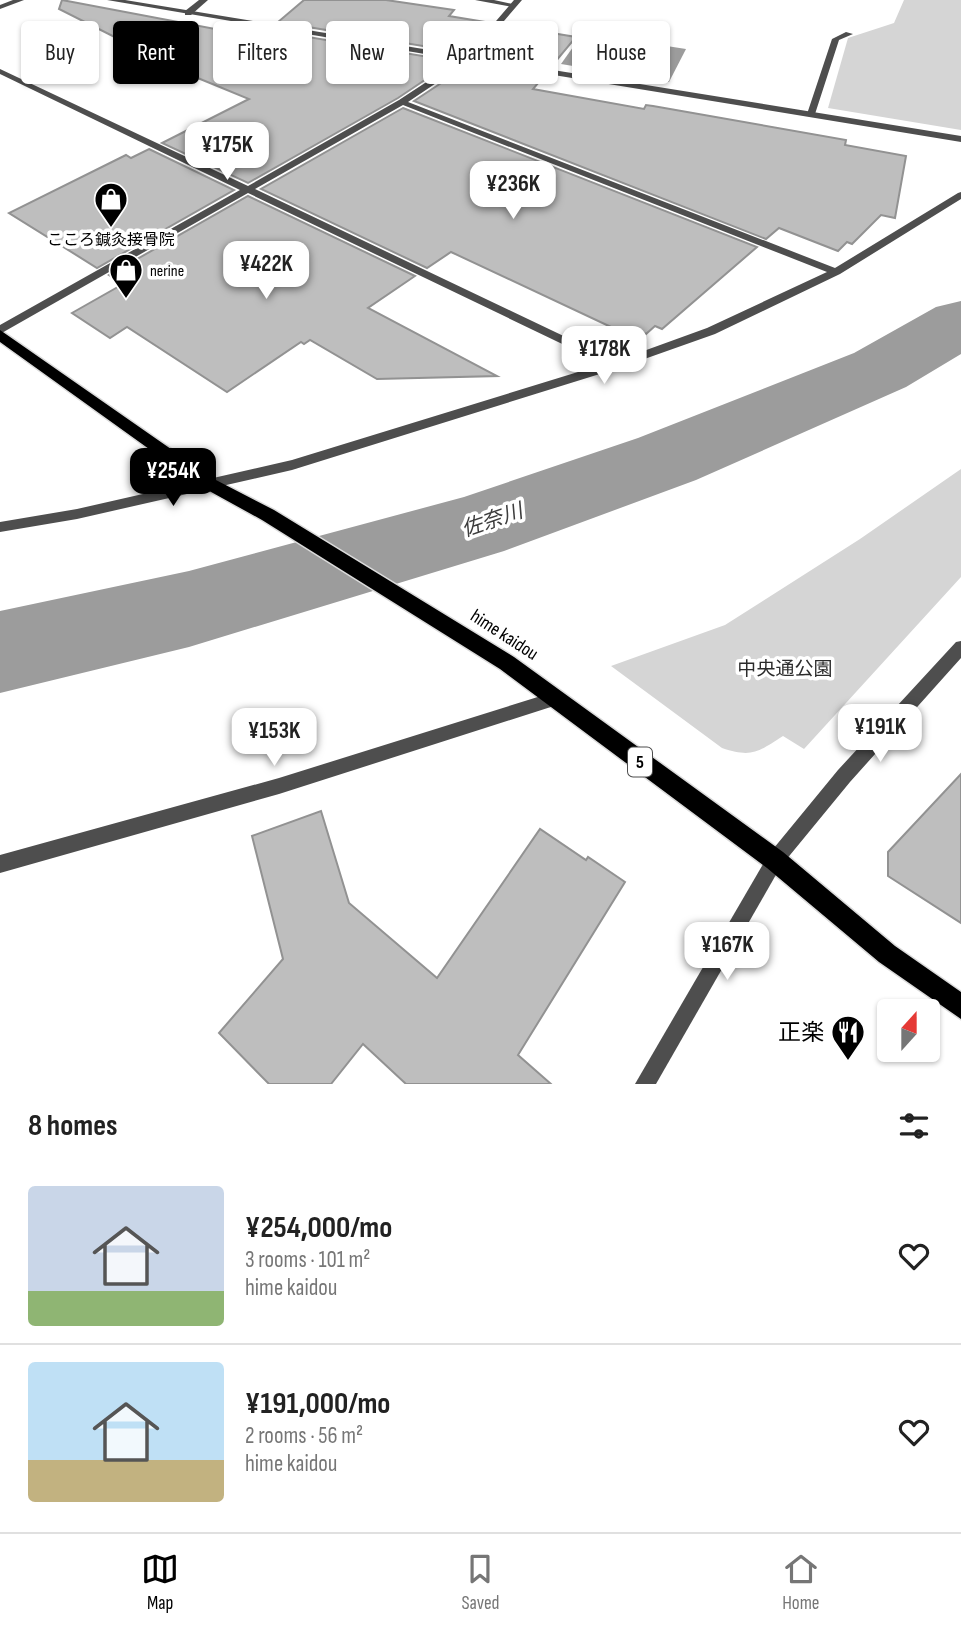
<!DOCTYPE html>
<html lang="en">
<head>
<meta charset="utf-8">
<style>
	body { margin:0; font-family:"Sofia Sans Condensed","Noto Sans JP",sans-serif; background:#f2f2f2; color:#222; height:100vh; display:flex; flex-direction:column; font-size:26px; white-space:nowrap }
	* { box-sizing:border-box; margin:0 }
	p { font-size:23px; color:#767676 }
	.icon { flex:none; width:38px; height:38px; fill:none; stroke:currentColor; stroke-width:2; stroke-linecap:round; stroke-linejoin:round }
	.map { position:relative; height:1084px; overflow:hidden }
	.details { display:flex; flex-direction:column; background:#fff; flex:1 }
	.details>* { flex:none }
	.guide { position:absolute; left:21px; top:21px; width:920px; height:63px; display:flex; gap:14px }
	.needle { width:46px; rotate:21deg }
	.buttons { position:absolute; left:877px; top:999px; display:grid; gap:14px }
	.buttons a { display:grid; place-items:center; width:63px; height:63px; border-radius:7px; background:#fff; box-shadow:0 2px 5px #0004; font-size:35px }
	.price { position:absolute; translate:-50% -60px; padding:0 16px; border-radius:14px; background:#fff; color:#222; font-size:23px; line-height:46px; filter:drop-shadow(0 2px 4px #0008) }
	.price::after { content:''; position:absolute; left:50%; top:42px; width:21px; height:16px; margin-left:-10px; background:inherit; clip-path:polygon(0 0,100% 0,50% 100%) }
	.price.on { background:#000; color:#fff }
	ul { padding:0; list-style:none }
	li { display:flex; align-items:center; gap:21px; height:175px; padding:0 28px }
	li+li { border-top:2px solid #e0e0e0 }
	li span { display:grid; place-items:center; flex:none; width:196px; height:140px; border-radius:7px; color:#555 }
	li>.icon { margin-inline-start:auto }
	span .icon { width:84px; height:84px; fill:#fffc; stroke-width:1 }
	li b { font-size:30px }
	h2 { display:flex; justify-content:space-between; align-items:center; height:84px; padding:0 28px; font-size:30px }
	.tag { padding:0 24px; border-radius:7px; background:#fff; box-shadow:0 2px 5px #0004; font-size:24px; line-height:63px }
	.tag.on { background:#000; color:#fff }
	.dock { display:flex; justify-content:space-around; align-items:center; height:98px; border-top:2px solid #e0e0e0; background:#fff; font-size:19px; color:#767676 }
	.dock a { display:grid; justify-items:center; gap:4px }
	.dock .on { color:#000 }
	.map>svg:first-child { display:block }
</style>
</head>
<body>
<div class="map">
<svg width="961" height="1084" viewBox="0 0 961 1084">
	<rect width="100%" height="100%" fill="#fff"/>
	<g fill="#d5d5d5">
		<polygon points="904,0 961,0 961,130 828,108 848,38 894,23"/>
		<path d="M961,469V577L804,749L783,736C758,752 752,758 722,748L611,666L725,625L860,539Z"/>
	</g>
	<polygon fill="#9c9c9c" points="583,33 686,49 669,82 561,64"/>
	<g fill="none" stroke-linecap="round" stroke-linejoin="round">
		<polygon fill="#9c9c9c" fill-rule="evenodd" points="961,301 961,354 906,387 696,480 504,551 189,647 0,693 0,611 189,571 464,497 638,438 854,353 936,307"/>
	</g>
	<g fill="#bebebe" stroke="#929292" stroke-width="2">
		<polygon points="62,0 252,36 266,30 453,61 398,98 248,183 162,143 249,99 188,74 59,9"/>
		<polygon points="304,0 386,0 454,10 449,16 491,23 465,53 278,22"/>
		<polygon points="504,25 576,37 551,67 478,55"/>
		<polygon points="470,64 544,76 533,89 644,109 646,105 653,106 846,140 845,145 906,156 895,218 881,215 852,244 847,242 838,251 779,228 766,239 414,101"/>
		<polygon points="403,108 757,247 662,329 655,326 646,334 635,329 628,335 451,252 427,268 261,189"/>
		<polygon points="149,149 234,190 97,268 9,213 126,155 131,158"/>
		<polygon points="248,196 415,276 368,308 497,376 377,379 310,340 304,344 301,342 227,392 127,327 110,338 72,313 123,284 109,275"/>
		<polygon points="961,774 961,923 888,876 888,852"/>
		<polygon points="321,811 349,903 437,978 540,829 586,860 588,857 625,882 518,1055 551,1084 406,1084 363,1044 331,1084 269,1084 219,1033 283,959 252,836"/>
	</g>
	<g fill="none" stroke-linecap="round" stroke-linejoin="round">
		<defs>
			<polygon id="primary" points="0,330 214,479 274,510 514,657 783,852 895,946 961,992 961,1019 879,962 767,868 500,669 262,520 202,487 0,342"/>
		</defs>
		<use href="#primary" stroke="#dbdbdb" stroke-width="3"/>
		<g fill="#4e4e4e" fill-rule="evenodd">
			<polygon points="199,0 208,0 191,15 185,15 185,11"/>
			<polygon points="475,0 494,0 517,5 513,7"/>
			<polygon points="846,32 853,34 839,40 815,114 808,116 807,114 832,39"/>
		</g>
		<g fill="#4e4e4e" fill-rule="evenodd">
			<polygon points="13,0 24,0 0,9 0,5"/>
			<path d="M107,0H125L466,56L514,0H522L473,57L961,136V142L469,61L408,102L835,268L958,193L961,192V199L840,274L715,334L619,368L292,470L77,519L0,532V522L77,509L292,460L604,364L248,193L0,334V325L240,190L0,74V69L248,186L399,100L460,60ZM403,105L827,272L707,328L616,361L255,189Z"/>
			<polygon points="557,691 563,693 565,698 563,703 557,705 279,794 0,873 0,855 279,778"/>
			<polygon points="775,851 781,854 784,860 781,866 656,1084 635,1084 769,854"/>
		</g>
		<polygon fill="#4e4e4e" fill-rule="evenodd" points="961,641 961,658 850,782 781,866 775,869 769,866 766,860 769,854 838,770 956,642"/>
		<use href="#primary" fill="#000" fill-rule="evenodd"/>
	</g>
	<defs>
		<symbol id="shop-pin" viewBox="-11 -11 22 30"><path d="M0 17L-7.5 6A9.5 9.5 0 1 1 7.5 6Z" fill="#000" stroke="#fff"/><path d="M-5-2.5h2.3a2.7 3.5 0 0 1 5.4 0H5L5.5 6h-11ZM-1.5-2.5h3a1.5 2.3 0 0 0-3 0Z" fill="#fff"/></symbol>
		<symbol id="restaurant-pin" viewBox="-11 -11 22 30"><path d="M0 17L-7.5 6A9.5 9.5 0 1 1 7.5 6Z" fill="#000" stroke="#fff"/><path d="M-5-6h1v4h1v-4h1v4h1v-4h1v5L-1.5 .5V6h-2V.5L-5-1ZM5-6V6H3V1.5H1.5Q1.5-4 5-6Z" fill="#fff"/></symbol>
	</defs>
	<g fill-rule="evenodd">
		<use href="#shop-pin" x="92" y="180" width="38" height="52"/>
		<use href="#shop-pin" x="107" y="251" width="38" height="52"/>
		<use href="#restaurant-pin" x="829" y="1013" width="38" height="52"/>
	</g>
	<g text-anchor="middle" stroke-width="7" stroke-linejoin="round" paint-order="stroke">
		<g font-size="16" fill="#000" stroke="#fff">
			<text x="111" y="245">こころ鍼灸接骨院</text>
			<text x="150" y="276" text-anchor="start">nerine</text>
		</g>
		<rect fill="#fff" stroke="#4c4c4c" stroke-width="2" x="628" y="747.5" width="24" height="29" rx="5"/>
		<g font-size="18" font-weight="bold" fill="#000">
			<text x="640" y="768">5</text>
		</g>
		<g font-size="19" fill="#000" stroke="#fff">
			<text transform="translate(505 634) rotate(33)" y="7">hime kaidou</text>
		</g>
		<g font-size="19" fill="#2c2c2c" stroke="#fff">
			<text x="785" y="675">中央通公園</text>
		</g>
		<g font-size="21" font-style="italic" fill="#3d3d3d" stroke="#fff">
			<text transform="translate(492 520) rotate(-19)" y="7">佐奈川</text>
		</g>
		<g font-size="23" fill="#000" stroke="#fff" text-anchor="end">
			<text x="824" y="1040">正楽</text>
		</g>
	</g>
</svg>
<div class="buttons">
<a><svg class="needle" viewBox="-14 -14 28 28"><path d="M0-13l5 13h-10z" fill="#e53935"/><path d="M0 13l5-13h-10z" fill="#767676"/></svg></a>
</div>
<b class="price" style="left:227px;top:182px">¥175K</b>
<b class="price" style="left:513px;top:221px">¥236K</b>
<b class="price" style="left:266px;top:301px">¥422K</b>
<b class="price" style="left:604px;top:386px">¥178K</b>
<b class="price on" style="left:173px;top:508px">¥254K</b>
<b class="price" style="left:880px;top:764px">¥191K</b>
<b class="price" style="left:274px;top:768px">¥153K</b>
<b class="price" style="left:727px;top:982px">¥167K</b>
<div class="guide">
<a class="tag">Buy</a>
<a class="tag on">Rent</a>
<a class="tag">Filters</a>
<a class="tag">New</a>
<a class="tag">Apartment</a>
<a class="tag">House</a>
</div>
</div>
<section class="details">
<h2>8 homes<svg class="icon" aria-label="filters" viewBox="0 0 24 24"><path d="M4 7h16M4 17h16"/><circle cx="9" cy="7" r="2"/><circle cx="15" cy="17" r="2"/></svg></h2>
<ul>
<li><span style="background:linear-gradient(#c9d6e8 75%,#8fb573 0)"><svg class="icon" aria-label="home" viewBox="0 0 24 24"><path d="M3 11l9-7 9 7M6 9v11h12V9"/></svg></span><div><b>¥254,000/mo</b><p>3 rooms · 101 m²</p><p>hime kaidou</p></div><svg class="icon" aria-label="heart" viewBox="0 0 24 24"><path d="M12 20l-8-8c-3-5 5-10 8-4 3-6 11-1 8 4z"/></svg></li>
<li><span style="background:linear-gradient(#bfe0f5 70%,#c2b280 0)"><svg class="icon" aria-label="home" viewBox="0 0 24 24"><path d="M3 11l9-7 9 7M6 9v11h12V9"/></svg></span><div><b>¥191,000/mo</b><p>2 rooms · 56 m²</p><p>hime kaidou</p></div><svg class="icon" aria-label="heart" viewBox="0 0 24 24"><path d="M12 20l-8-8c-3-5 5-10 8-4 3-6 11-1 8 4z"/></svg></li>
</ul>
</section>
<nav class="dock">
<a class="on"><svg class="icon" aria-label="map" viewBox="0 0 24 24"><path d="M3 6l6-2 6 2 6-2v14l-6 2-6-2-6 2zM9 4v14M15 6v14"/></svg>Map</a>
<a><svg class="icon" aria-label="saved" viewBox="0 0 24 24"><path d="M7 4h10v16l-5-4-5 4z"/></svg>Saved</a>
<a><svg class="icon" aria-label="home" viewBox="0 0 24 24"><path d="M3 11l9-7 9 7M6 9v11h12V9"/></svg>Home</a>
</nav>
</body>
</html>
